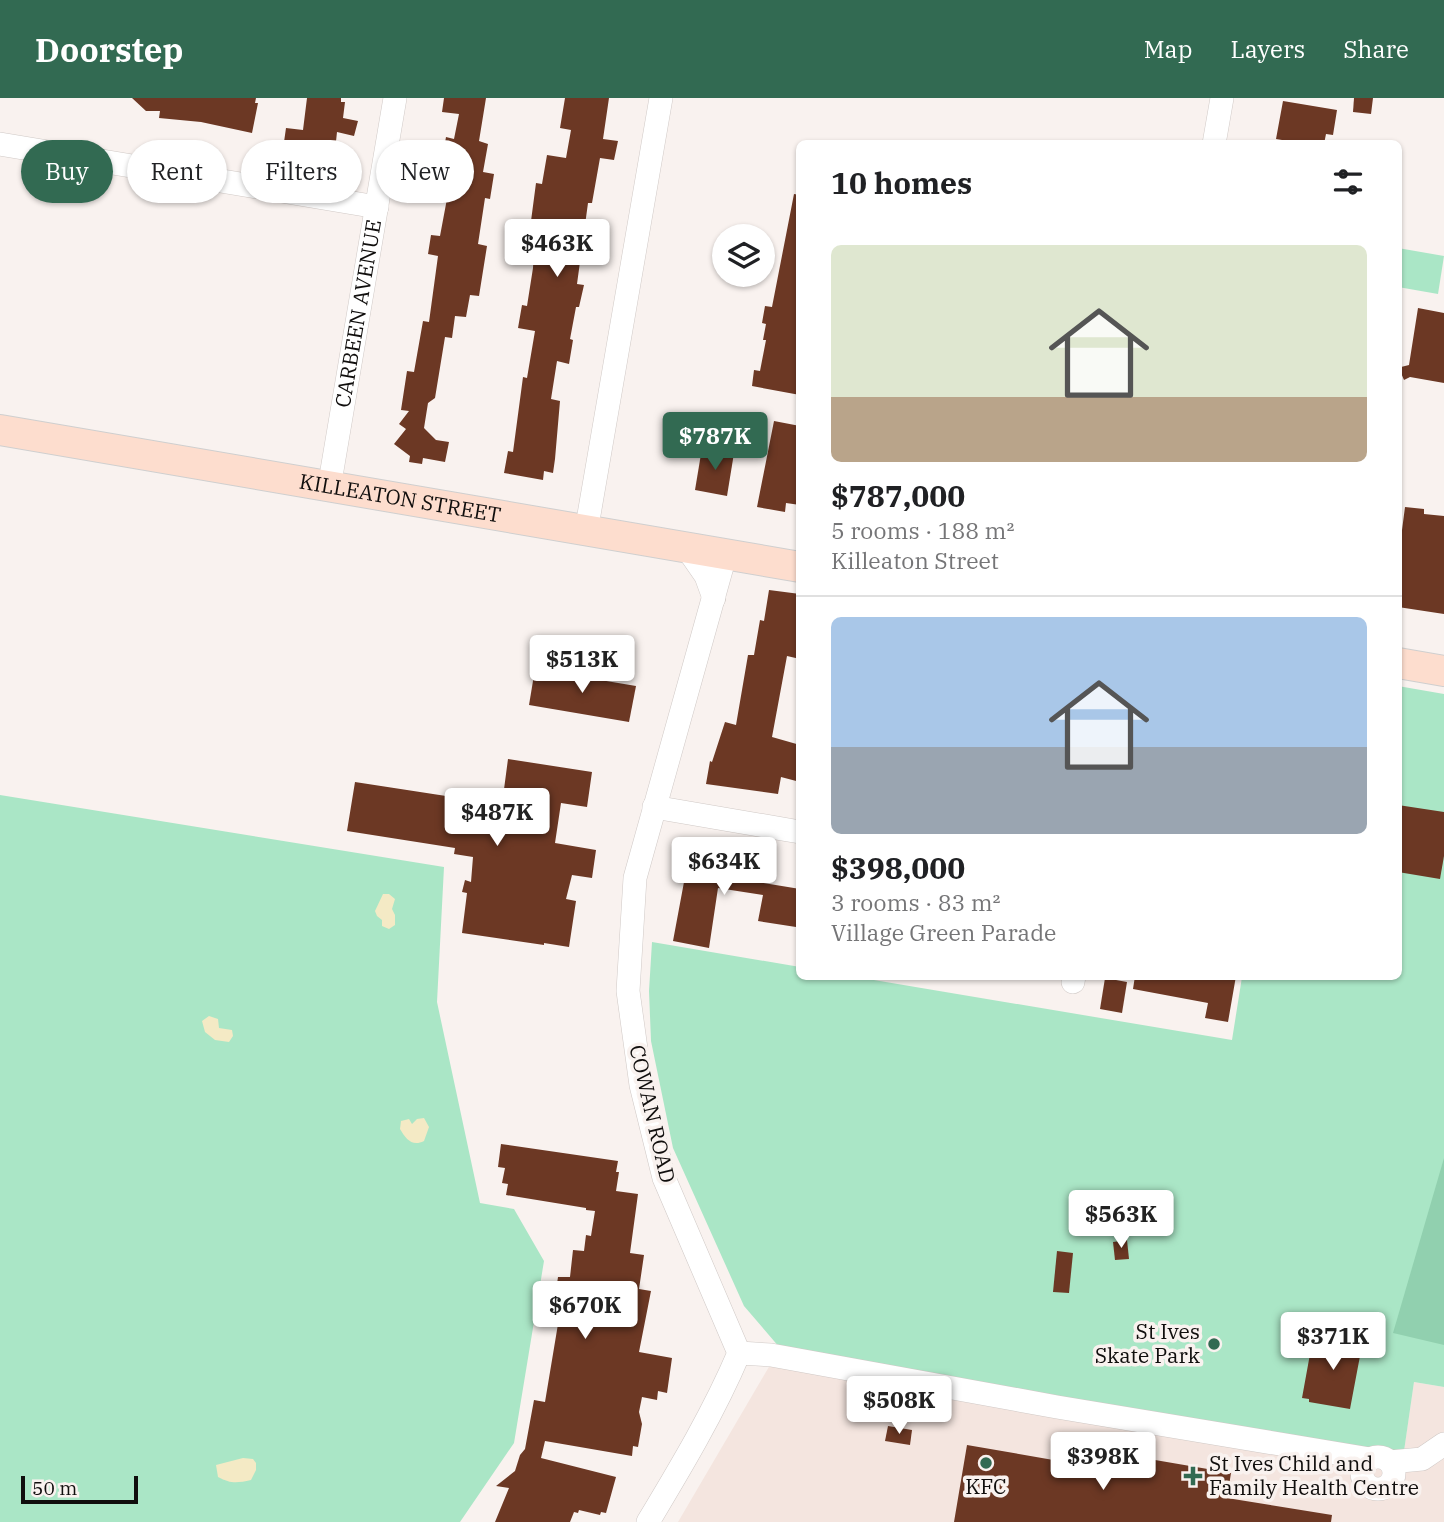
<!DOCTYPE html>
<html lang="en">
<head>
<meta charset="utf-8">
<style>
	body { margin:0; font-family:"IBM Plex Serif",serif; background:#f2f2f2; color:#202124; height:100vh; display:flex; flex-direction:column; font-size:26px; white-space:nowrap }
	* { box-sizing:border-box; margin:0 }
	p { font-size:23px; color:#757577 }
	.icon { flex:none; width:38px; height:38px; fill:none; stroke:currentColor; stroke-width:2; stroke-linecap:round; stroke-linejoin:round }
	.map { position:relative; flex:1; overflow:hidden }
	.panel { position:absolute; left:796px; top:42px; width:606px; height:840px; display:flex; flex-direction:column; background:#fff; border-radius:10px; box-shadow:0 2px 5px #0004 }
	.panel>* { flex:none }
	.hud { position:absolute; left:21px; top:42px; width:665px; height:63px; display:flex; gap:14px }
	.buttons { position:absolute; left:712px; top:126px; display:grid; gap:14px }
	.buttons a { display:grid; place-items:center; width:63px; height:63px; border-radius:50%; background:#fff; box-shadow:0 2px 5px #0004; font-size:35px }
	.scale { position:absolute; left:21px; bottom:18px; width:117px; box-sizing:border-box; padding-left:7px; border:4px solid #100e0d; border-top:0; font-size:19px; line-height:24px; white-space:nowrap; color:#100e0d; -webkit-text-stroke:5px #f9f2ef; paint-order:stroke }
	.price { position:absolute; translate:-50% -60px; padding:0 16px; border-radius:7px; background:#fff; color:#222; font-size:23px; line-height:46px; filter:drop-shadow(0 2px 4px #0008) }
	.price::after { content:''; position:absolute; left:50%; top:42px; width:21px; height:16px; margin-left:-10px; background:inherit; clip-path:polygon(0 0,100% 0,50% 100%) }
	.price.on { background:#326a52; color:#fff }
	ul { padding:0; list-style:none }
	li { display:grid; align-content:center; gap:14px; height:371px; padding:0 35px }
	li+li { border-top:2px solid #e0e0e0 }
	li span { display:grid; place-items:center; height:217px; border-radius:10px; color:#555 }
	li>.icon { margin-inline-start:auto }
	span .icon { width:126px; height:126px; fill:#fffc; stroke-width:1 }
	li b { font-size:30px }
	h2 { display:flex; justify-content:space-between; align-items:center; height:84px; padding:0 35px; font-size:30px }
	.tag { padding:0 24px; border-radius:32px; background:#fff; box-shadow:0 2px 5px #0004; font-size:24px; line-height:63px }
	.tag.on { background:#326a52; color:#fff }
	header { display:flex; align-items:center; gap:42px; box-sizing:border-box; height:98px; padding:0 35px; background:#326a52; color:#fff }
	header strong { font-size:33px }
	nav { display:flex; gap:38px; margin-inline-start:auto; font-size:24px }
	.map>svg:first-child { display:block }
</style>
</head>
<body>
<header>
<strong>Doorstep</strong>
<nav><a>Map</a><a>Layers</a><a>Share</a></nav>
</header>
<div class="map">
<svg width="1444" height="1424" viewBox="0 0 1444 1424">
	<rect width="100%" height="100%" fill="#f9f2ef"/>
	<polygon fill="#f4e5df" points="780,1250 1403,1359 1414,1284 1444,1289 1444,1424 678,1424"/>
	<g fill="#aae6c6">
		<polygon points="1398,150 1444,158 1438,196 1398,189"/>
		<polygon points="1398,588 1444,596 1444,1289 1414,1284 1403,1360 780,1250 744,1208 673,1050 651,943 649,893 652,844 800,869 800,878 856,879 1232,942 1242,879 1398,878"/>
		<polygon points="0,697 444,769 437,904 480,1105 514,1111 544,1163 514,1345 460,1424 0,1424"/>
	</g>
	<polygon fill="#91d0af" points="1444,1060 1444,1247 1393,1235"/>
	<g fill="#f4eac5">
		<polygon points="383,796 389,796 395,801 392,811 395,817 395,827 389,831 382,828 382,822 377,818 375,813"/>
		<polygon points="209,918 218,921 219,930 232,932 233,938 229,944 215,942 205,934 202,923"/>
		<path d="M424,1020L429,1029L424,1043C412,1049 406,1041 400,1031L401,1023L409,1021L412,1026L417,1021Z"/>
		<path d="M243,1360L253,1361L256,1365V1372L251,1382C237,1385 231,1386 218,1379L216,1367Z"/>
	</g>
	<g fill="#6c3824">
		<polygon points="132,0 256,0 255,5 258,5 252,35 201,24 159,20 160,13 146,13"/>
		<polygon points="307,0 341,0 341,4 345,4 343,20 358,23 354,38 337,34 335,53 326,52 324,66 288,64 288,59 282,58 286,30 303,32"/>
		<polygon points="444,0 486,0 479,43 488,46 483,74 494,76 490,101 485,100 478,146 487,148 479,198 470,197 466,219 455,218 452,240 445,239 435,300 428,305 424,330 436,342 449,344 445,364 423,360 422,366 409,364 410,358 394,346 406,331 399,326 409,313 401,312 407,273 414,274 423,223 429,224 438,158 428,156 431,137 440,138 452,74 440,72 446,39 454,41 459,16 442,14"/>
		<polygon points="565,0 609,0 603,41 618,43 614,62 600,60 592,105 588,105 577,186 584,187 579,209 576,209 570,241 573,242 569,266 557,263 551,301 560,303 555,361 553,375 544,373 543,382 504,375 508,353 513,354 523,279 527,280 535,233 518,230 522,207 527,208 533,170 534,149 531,148 535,124 531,123 536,85 542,86 547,57 566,60 571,32 560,30"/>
		<polygon points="1354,0 1373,0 1371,16 1353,14"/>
		<polygon points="1283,3 1337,12 1333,37 1326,36 1324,46 1306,46 1276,41"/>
		<polygon points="794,96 800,97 800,297 752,288 754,272 760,273 766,242 763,242 766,226 762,225 765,208 772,209"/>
		<polygon points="1418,210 1444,215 1444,285 1410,279 1404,282 1401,275 1401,269 1409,267"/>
		<polygon points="774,323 800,328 797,350 800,351 800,407 786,405 785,414 757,409"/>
		<polygon points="702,350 734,355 727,398 695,392"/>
		<polygon points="1405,409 1424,411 1424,416 1444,418 1444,516 1398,509 1398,463"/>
		<polygon points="769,492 800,496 800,561 787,558 772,639 800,647 800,684 781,679 778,696 706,686 710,663 712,664 725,624 736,627 748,557 754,557 760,522 764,523"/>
		<polygon points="535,571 636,588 629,624 529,607"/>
		<polygon points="508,661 592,674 587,709 561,705 555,745 596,752 592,780 572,777 566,801 576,803 569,849 544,845 544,847 462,835 467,795 462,794 465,782 471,784 473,759 454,756 455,750 347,733 355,684 446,698 445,705 501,714"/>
		<polygon points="1398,707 1444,714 1444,758 1440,781 1398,774"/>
		<polygon points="689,752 731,759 729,773 752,776 751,783 800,791 796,829 758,823 763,797 718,790 709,850 673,843 684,784 675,783 679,763 687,765"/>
		<polygon points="1135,878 1236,878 1228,924 1205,920 1208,905 1133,891"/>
		<polygon points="1105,880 1127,884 1122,915 1100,911"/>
		<polygon points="501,1046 618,1063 616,1074 619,1074 616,1093 638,1096 630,1155 644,1157 639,1191 651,1193 639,1254 672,1260 667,1295 658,1293 657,1302 642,1299 639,1314 642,1326 638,1349 633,1348 632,1358 545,1343 541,1360 616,1379 606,1415 601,1414 600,1417 579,1412 578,1415 574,1414 570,1424 495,1424 509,1390 496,1388 515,1373 520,1357 525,1351 534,1302 545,1304 559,1220 552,1219 558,1179 570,1179 573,1152 584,1153 586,1137 591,1138 595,1113 586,1112 586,1110 506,1097 508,1086 502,1085 505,1070 498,1069"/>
		<polygon points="1127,1142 1129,1161 1115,1162 1113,1144"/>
		<polygon points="1057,1153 1073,1155 1069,1195 1053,1194"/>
		<polygon points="1330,1236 1363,1242 1350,1311 1309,1304 1309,1301 1302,1300 1312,1245 1327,1247"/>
		<polygon points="888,1328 912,1332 910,1347 885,1343"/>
		<polygon points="967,1347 1082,1367 1085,1350 1231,1375 1227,1400 1332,1417 1331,1424 954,1424"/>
	</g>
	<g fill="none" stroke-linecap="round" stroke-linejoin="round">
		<defs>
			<g id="minor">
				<polyline points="0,46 377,109"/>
				<polyline points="1214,46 1222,0"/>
				<path id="s1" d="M329,390L395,0"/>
				<polyline points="586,434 661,0"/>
				<polyline points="688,452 706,478 714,500"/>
				<polyline points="654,709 800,734"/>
				<polyline points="1073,884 1074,878"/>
				<polyline points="739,1255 771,1257 1057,1309 1370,1361"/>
				<circle cx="1378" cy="1375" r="16"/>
				<polyline points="1390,1364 1422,1361 1444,1346"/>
				<path d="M648,1424C681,1369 714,1314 739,1255L664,1080L641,987L628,893L635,780L725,458"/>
			</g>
			<g id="major">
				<path id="s2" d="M0,332L800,469"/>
				<polyline points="1398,565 1444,573"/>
			</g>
		</defs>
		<use href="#minor" stroke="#d0c9c6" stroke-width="24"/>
		<use href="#major" stroke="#cfcfcf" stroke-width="32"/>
		<use href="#minor" stroke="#fff" stroke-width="23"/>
		<use href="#major" stroke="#fdddce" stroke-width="30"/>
	</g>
	<g fill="#326a52" stroke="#f9f2ef" stroke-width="2.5">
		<circle cx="1214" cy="1246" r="7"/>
		<circle cx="986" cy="1365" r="7"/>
		<path d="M1189.5 1367.5h7v7h7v7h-7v7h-7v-7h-7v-7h7z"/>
	</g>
	<g text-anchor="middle" stroke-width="7" stroke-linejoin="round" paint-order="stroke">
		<g font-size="21" fill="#100e0d" stroke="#f9f2ef">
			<text dy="7" stroke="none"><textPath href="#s1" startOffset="177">CARBEEN AVENUE</textPath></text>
			<text dy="7" stroke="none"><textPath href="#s2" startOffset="406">KILLEATON STREET</textPath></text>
			<text transform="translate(652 1016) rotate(77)" y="7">COWAN ROAD</text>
		</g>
		<g font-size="21" fill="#100e0d" stroke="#f9f2ef" text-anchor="end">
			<text x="1200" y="1241">St Ives<tspan x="1200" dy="24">Skate Park</tspan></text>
			<text x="1209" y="1373" text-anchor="start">St Ives Child and<tspan x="1209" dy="24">Family Health Centre</tspan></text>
			<text x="986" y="1396" text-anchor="middle">KFC</text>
		</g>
	</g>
</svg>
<div class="buttons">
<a><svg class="icon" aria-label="layers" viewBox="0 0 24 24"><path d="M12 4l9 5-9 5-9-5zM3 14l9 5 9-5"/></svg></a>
</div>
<div class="scale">50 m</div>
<b class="price" style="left:557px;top:181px">$463K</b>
<b class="price on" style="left:715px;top:374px">$787K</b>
<b class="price" style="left:582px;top:597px">$513K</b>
<b class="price" style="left:497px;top:750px">$487K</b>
<b class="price" style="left:724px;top:799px">$634K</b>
<b class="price" style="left:1121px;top:1152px">$563K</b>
<b class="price" style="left:585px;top:1243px">$670K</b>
<b class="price" style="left:1333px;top:1274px">$371K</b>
<b class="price" style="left:899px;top:1338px">$508K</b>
<b class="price" style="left:1103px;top:1394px">$398K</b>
<div class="hud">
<a class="tag on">Buy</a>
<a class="tag">Rent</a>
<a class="tag">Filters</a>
<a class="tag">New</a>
</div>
<section class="panel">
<h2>10 homes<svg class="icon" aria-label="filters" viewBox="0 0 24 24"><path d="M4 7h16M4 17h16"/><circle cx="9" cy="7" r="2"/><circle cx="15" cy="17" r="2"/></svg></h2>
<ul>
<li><span style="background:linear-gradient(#dfe7d0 70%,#b9a48a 0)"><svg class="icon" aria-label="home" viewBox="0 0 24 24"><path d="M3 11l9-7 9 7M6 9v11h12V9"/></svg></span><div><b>$787,000</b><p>5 rooms · 188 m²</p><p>Killeaton Street</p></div></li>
<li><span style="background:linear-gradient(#a9c7e8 60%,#9aa5b1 0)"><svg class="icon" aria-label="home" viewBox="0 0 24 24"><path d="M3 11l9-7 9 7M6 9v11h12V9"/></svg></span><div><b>$398,000</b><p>3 rooms · 83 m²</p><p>Village Green Parade</p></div></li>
</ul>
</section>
</div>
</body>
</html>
